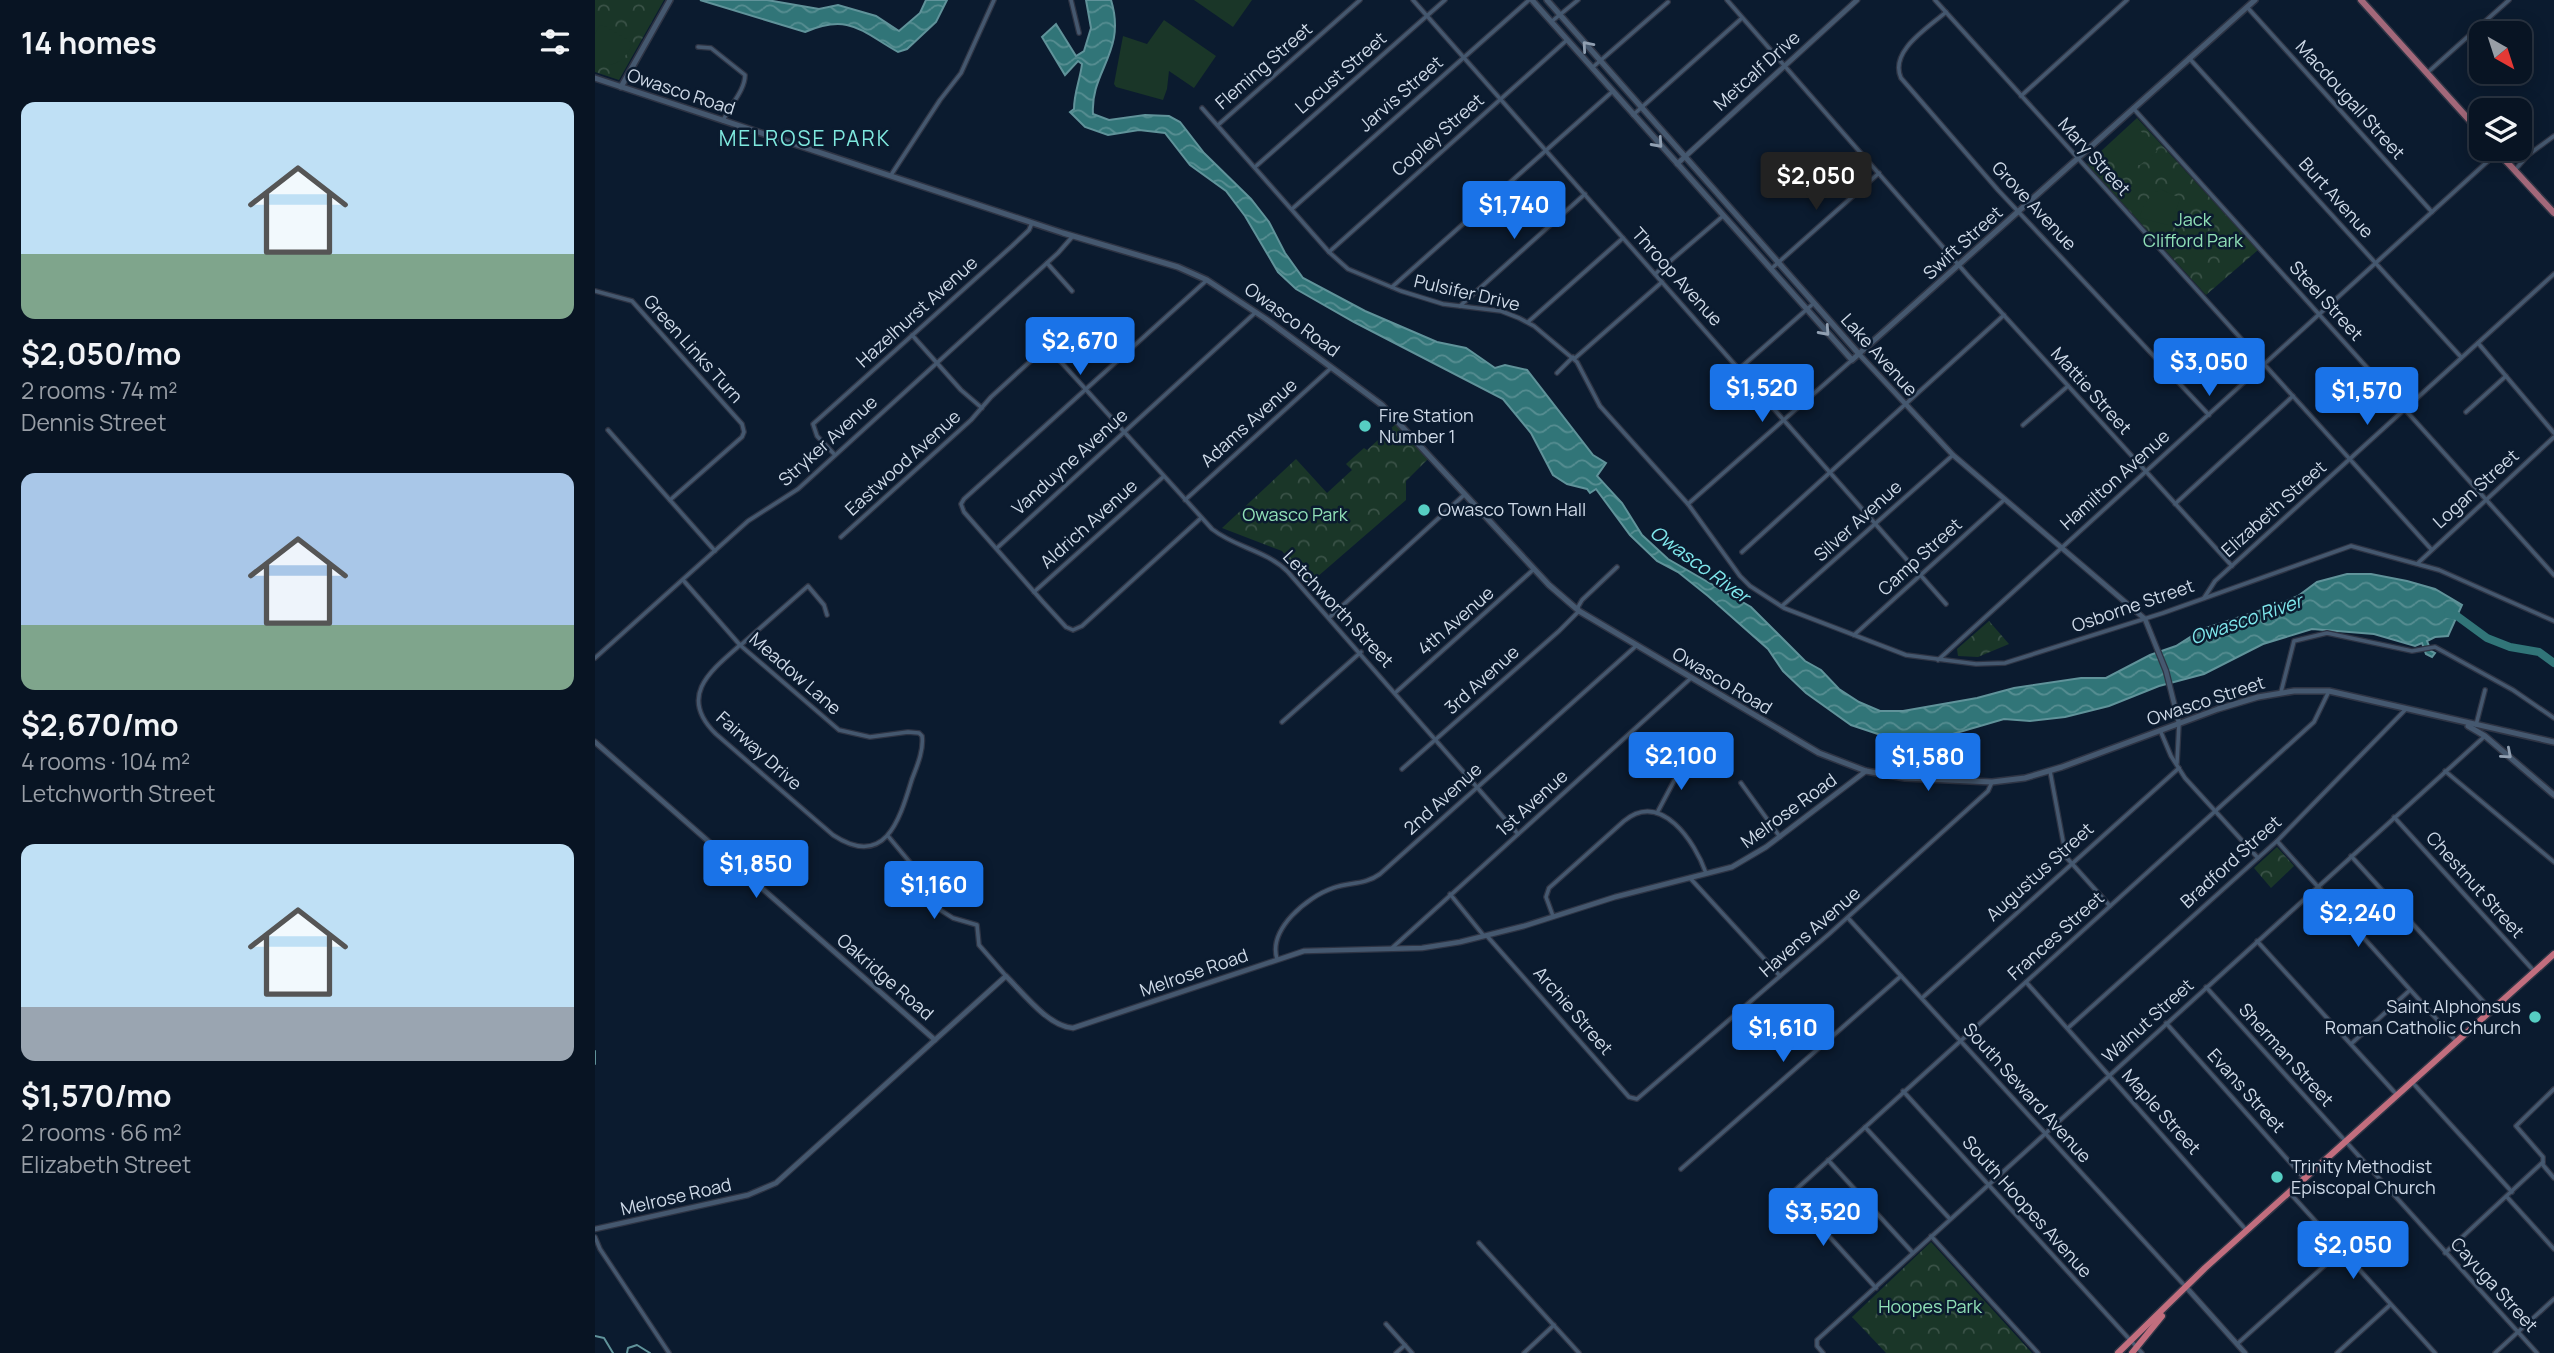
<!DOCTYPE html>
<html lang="en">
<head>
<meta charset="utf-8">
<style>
	body { margin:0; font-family:Manrope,sans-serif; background:#111d2b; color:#f1f3f6; height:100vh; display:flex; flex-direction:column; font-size:26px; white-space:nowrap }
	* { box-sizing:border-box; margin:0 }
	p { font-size:23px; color:#989ea6 }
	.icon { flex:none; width:38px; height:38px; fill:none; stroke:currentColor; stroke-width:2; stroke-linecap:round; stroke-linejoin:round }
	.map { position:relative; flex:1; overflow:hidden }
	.details { display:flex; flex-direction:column; background:#081423; width:595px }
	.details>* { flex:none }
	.needle { width:46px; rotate:141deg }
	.tools { position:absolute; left:1874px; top:21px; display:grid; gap:14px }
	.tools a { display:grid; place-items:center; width:63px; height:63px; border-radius:14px; background:#081423; box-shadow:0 4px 18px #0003,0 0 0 2px #293341; font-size:35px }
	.price { position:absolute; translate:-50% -60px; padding:0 16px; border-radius:7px; background:#1a73e8; color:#fff; font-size:23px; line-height:46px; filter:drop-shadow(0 2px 4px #0008) }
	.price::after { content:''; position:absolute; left:50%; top:42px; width:21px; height:16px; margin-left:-10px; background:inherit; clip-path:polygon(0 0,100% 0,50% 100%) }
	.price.selected { background:#222; color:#fff }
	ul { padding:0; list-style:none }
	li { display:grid; align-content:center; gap:14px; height:371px; padding:0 21px }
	li span { display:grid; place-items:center; height:217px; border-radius:14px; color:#555 }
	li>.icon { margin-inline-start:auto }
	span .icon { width:126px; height:126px; fill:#fffc; stroke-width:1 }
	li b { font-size:30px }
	h2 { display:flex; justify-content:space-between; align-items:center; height:84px; padding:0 21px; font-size:30px }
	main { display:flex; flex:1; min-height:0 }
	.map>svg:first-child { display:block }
</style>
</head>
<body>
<main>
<section class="details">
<h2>14 homes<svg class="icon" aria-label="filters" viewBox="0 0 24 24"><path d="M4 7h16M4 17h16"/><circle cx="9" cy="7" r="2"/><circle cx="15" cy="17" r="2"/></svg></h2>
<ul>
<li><span style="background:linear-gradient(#bfe0f5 70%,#7fa58c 0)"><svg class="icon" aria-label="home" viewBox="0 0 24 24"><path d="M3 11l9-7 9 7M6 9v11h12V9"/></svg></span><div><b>$2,050/mo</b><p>2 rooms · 74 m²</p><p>Dennis Street</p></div></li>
<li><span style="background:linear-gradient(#a9c7e8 70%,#7fa58c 0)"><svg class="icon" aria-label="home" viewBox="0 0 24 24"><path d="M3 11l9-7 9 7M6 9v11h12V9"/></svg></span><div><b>$2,670/mo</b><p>4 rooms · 104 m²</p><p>Letchworth Street</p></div></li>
<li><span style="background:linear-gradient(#bfe0f5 75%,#9aa5b1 0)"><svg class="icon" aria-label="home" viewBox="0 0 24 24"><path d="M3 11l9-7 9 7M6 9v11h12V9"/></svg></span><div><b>$1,570/mo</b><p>2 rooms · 66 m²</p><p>Elizabeth Street</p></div></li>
</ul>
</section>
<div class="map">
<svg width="1959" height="1353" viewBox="0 0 1959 1353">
	<defs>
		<pattern id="park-crowns" width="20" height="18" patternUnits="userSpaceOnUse" patternTransform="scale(1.75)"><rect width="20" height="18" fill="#1a3628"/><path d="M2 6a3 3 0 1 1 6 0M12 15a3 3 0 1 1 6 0" fill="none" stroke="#3a5247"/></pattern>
		<pattern id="water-waves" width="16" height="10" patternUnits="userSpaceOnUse" patternTransform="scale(1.75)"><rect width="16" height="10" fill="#317578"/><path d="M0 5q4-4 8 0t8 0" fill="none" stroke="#578e92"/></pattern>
	</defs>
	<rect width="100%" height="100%" fill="#0b1b2f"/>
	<g fill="url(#park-crowns)">
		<polygon points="0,0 69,0 24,80 0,72"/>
		<polygon points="1542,118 1663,250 1611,295 1492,164"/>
		<polygon points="804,421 836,456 811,481 811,500 714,584 687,551 627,528 701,459 732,493 757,470 751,464 769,448 772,450"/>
		<polygon points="1394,621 1414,644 1383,657 1363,656 1362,649"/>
		<polygon points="1682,847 1699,866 1676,888 1659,868"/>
		<polygon points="1336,1242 1437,1353 1291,1353 1257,1317"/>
	</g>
	<g fill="#1a3628">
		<polygon points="599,0 657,0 638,27"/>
		<polygon points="569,20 621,56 599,88 574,71 572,89 568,100 521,87 519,84 528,36 552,44"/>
		<path d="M8,25L38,43C30,60 22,66 2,66H0V34L4,26Z"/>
		<polygon points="1542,129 1545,130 1562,151 1545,165 1535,165 1520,149"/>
		<path d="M1565,189L1585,198L1578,220L1573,225L1545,218C1547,205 1553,197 1565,189Z"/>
	</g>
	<g fill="url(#water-waves)" stroke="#60939a" stroke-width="2">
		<path d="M105,0H172L224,9L243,5L281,16L304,31L325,13L331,0H352L341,22L312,49L303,52C266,31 254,13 210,32Z"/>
		<path d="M491,0H516C532,52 495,71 498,114L514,120L550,115L574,116L585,122L609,153L656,199L674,222L690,253L708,278L770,311L842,342L871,348L900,368L910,365L932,370L998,455L1011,463L1002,476L1027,503L1047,535L1073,559L1156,607L1210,661L1226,670L1244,689L1264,702L1285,711H1308L1382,698L1419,688L1486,678H1511L1555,655L1581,646L1608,629L1682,605L1703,596L1722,582L1752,574H1776L1812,581L1840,589L1867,605L1853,636L1840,637L1832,641L1836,651L1840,653L1837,657L1831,654L1827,643L1820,646L1779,634L1717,629L1668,644L1609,674L1564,686L1514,706L1470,717L1435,721L1409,719L1344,738L1318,742L1298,739L1256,725L1211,693L1188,671L1173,649L1113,596L1083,572L1062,561L1035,535L1001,489L995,493L992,489L972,484L958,475L936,433L908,399L759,322L701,289L683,272L650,216L631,191L595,165L570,133L544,130L513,135L490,127L475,112L479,109C479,93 485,80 487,64L483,61L470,75L447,37L461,24L481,56L489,51L496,28Z"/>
	</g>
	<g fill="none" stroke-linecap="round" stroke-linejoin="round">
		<g stroke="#60939a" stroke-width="2">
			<polyline points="0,1051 0,1064"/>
			<polyline points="0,1336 9,1338 18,1353"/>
			<polyline points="32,1353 33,1348 42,1345 55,1353"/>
		</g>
		<polyline stroke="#317578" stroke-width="8" points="1853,614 1862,616 1892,638 1915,647 1944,652 1959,663"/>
		<defs>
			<g id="minor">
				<polyline points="476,0 484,33"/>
				<polyline points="818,0 1351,604"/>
				<polyline points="1132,0 1375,278 1637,566"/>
				<polyline points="1340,0 1836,549"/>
				<polyline points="1652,7 1837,212"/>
				<path d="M1351,12C1333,28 1294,51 1306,78L1403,190L1614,415"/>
				<polyline points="956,22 983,0"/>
				<path d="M103,47L116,48L150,75C150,91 134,106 128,121"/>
				<polyline points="1594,58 1866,357"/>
				<polyline points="998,67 1073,2"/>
				<polyline points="1832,73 1914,0"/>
				<polyline points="1426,96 1532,0"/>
				<polyline points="607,108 734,252 753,269 806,291 848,304 906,311 924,318 939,326 982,362 1005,406 1093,504 1145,576 1155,586 1189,608 1311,655 1381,664 1410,663 1568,613 1756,546 1844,570 1959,621"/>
				<polyline points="1538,108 1959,575"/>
				<polyline points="1038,115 1147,18"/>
				<polyline points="623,125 765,0"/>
				<polyline points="660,167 850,0"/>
				<polyline points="1920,170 1933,155 1959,136"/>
				<polyline points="296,175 345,100 366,73 399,0"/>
				<polyline points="697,209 934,0"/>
				<polyline points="734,252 972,40"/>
				<polyline points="452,263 477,291"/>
				<polyline points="1176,269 1284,173"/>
				<polyline points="1060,274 1128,216"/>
				<polyline points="797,287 1018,91"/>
				<polyline points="0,291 37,301 147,424 149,432 147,437 75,500"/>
				<polyline points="865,306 990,194"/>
				<polyline points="933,322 1028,238"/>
				<polyline points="317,335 366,390 387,408"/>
				<polyline points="1883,343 1959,433"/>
				<polyline points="979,359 1067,282"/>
				<polyline points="1144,369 1219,303"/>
				<polyline points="962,373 978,357"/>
				<polyline points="1871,412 1911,376"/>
				<polyline points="1428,425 1473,386"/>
				<polyline points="13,430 120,551"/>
				<polyline points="240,455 222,436 218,424 417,246 434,230 437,223"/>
				<polyline points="590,500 736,368"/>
				<polyline points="1093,504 1257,360"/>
				<polyline points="1580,504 1698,396"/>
				<polyline points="606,518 487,626 478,630 471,627 448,602 369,512 366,504 369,499 612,280"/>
				<path d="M246,537L376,420L396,397L430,366L446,352L452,351L466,362L617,529C641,548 671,550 693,572L923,834"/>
				<polyline points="402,548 661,312"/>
				<polyline points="1147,552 1409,315"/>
				<polyline points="1823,563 1959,437"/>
				<path d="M88,580L145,645L244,730L275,737L313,732L324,733L327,736C329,750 322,766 317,779C305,818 291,870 238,835L121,734C83,697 114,672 144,646L147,644L213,586L229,605L232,615"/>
				<polyline points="439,592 568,477"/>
				<polyline points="1609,598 1620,581 1959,274"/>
				<polyline points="1187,606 1358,455"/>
				<polyline points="735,617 869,495"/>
				<polyline points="1259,635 1410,499"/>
				<polyline points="0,658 153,521 203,489 463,253 478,236"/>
				<polyline points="1343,660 1903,152"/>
				<polyline points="1686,692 1699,641 1732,633 1817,651 1840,647 1918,690 1959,718"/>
				<polyline points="800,693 939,569"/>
				<polyline points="687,722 766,652"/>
				<polyline points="1881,725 1890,690"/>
				<polyline points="1565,730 1576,756 1590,778 1663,858"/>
				<polyline points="1582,763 1584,723"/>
				<polyline points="807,769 964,631 984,611 983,607 987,600 1022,567"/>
				<polyline points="1455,771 1471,857 1515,906"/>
				<polyline points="1850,771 1959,862"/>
				<polyline points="1146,783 1185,837"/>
				<polyline points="1062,813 1079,781 1097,763"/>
				<polyline points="1799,817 1939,971"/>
				<polyline points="293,836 318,866 342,908 358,918 382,925 384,945 411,976"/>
				<polyline points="1682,841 1862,1042"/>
				<polyline points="1756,856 1896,1010"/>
				<polyline points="1095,878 1185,976"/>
				<polyline points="855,894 889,936"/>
				<path d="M958,916L951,897L954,888L1029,821C1066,790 1100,842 1111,873"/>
				<polyline points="1253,918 1590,1286"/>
				<polyline points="892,936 1034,1097 1042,1099 1234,934 1393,791 1397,782"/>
				<polyline points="1662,941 1802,1095"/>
				<polyline points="797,948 1096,678"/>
				<path d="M682,959C673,929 712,897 738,888C754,882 770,885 785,874L1041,646"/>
				<polyline points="1431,982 1652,1231"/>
				<polyline points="1611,987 1942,1353"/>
				<polyline points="1327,998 1584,768"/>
				<polyline points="1571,1023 1709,1178"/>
				<polyline points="1473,1028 1682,841 1811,709"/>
				<polyline points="1756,1044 1815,990"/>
				<polyline points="1817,1082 1917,1192"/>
				<polyline points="1959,1089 1921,1126 1948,1157 1948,1165 1959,1178"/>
				<polyline points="1308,1091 1547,1353"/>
				<polyline points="1270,1127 1355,1219"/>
				<polyline points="1233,1160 1318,1253"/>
				<polyline points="1086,1169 1306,976"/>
				<polyline points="1193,1191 1281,1288"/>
				<polyline points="1694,1192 1840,1353"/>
				<polyline points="1196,1194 1719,722 1734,691"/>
				<polyline points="1912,1197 1959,1249"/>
				<polyline points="1336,1236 1443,1353"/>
				<polyline points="0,1237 5,1249 74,1353"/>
				<polyline points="884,1243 984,1353"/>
				<polyline points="1850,1253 1948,1162"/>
				<polyline points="791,1324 817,1353"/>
				<polyline points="1642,1344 1747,1250"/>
				<polyline points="801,1353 810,1345"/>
				<polyline points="929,1353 959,1325"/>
				<polyline points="1228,1353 1222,1346 1222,1340 1890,736"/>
				<polyline points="1742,1353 1795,1305"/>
				<polyline points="1900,1353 1959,1299"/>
			</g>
			<g id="tertiary">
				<polyline points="1082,164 1262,0"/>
				<polyline points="1264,354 1358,455 1550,619 1571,671 1584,723"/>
				<polyline points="0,742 340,1040"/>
				<path d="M0,1229L153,1195L181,1183L411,976C428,993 454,1027 478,1028L709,951L827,948L865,942L929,926L1020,897L1137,867L1171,847L1271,771"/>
				<polyline points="1591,1287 1650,1353"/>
			</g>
			<g id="secondary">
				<polyline points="937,0 1257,360 1660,0"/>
				<polyline points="952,0 1264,354"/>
				<polyline points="0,78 468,233 583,267 612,280 671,319 787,405 954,585 984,611 1224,753 1271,771 1310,778 1397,782 1430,778 1467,767 1623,709 1663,697 1699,691 1734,691 1959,742"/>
				<polyline points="26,87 75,0"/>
				<polyline points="1873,726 1890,736 1959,795"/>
			</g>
			<g id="primary">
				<polyline points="1766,0 1886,133"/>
				<polyline points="1900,149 1959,213"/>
			</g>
			<g id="trunk">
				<polyline points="1523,1353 1610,1268 1959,954"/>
				<polyline points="1537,1353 1567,1316"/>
			</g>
		</defs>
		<use href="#minor" stroke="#2e3444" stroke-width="6"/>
		<use href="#tertiary" stroke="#2e3444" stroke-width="7"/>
		<use href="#secondary" stroke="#2e3444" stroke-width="8"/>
		<use href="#primary" stroke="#2e3444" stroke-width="9"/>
		<use href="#trunk" stroke="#2e3444" stroke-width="9"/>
		<use href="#minor" stroke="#45586f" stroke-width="3.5"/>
		<use href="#tertiary" stroke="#45586f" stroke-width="4.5"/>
		<use href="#secondary" stroke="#45586f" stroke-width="5"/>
		<use href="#primary" stroke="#a3687a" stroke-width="6"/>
		<use href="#trunk" stroke="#c26e7e" stroke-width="6"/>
	</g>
	<defs><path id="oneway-chevron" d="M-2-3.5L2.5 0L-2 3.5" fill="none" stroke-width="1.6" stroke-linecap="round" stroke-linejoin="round" transform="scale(1.75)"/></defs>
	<g stroke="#91a0b2">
		<use href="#oneway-chevron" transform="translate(992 46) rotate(-131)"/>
		<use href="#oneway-chevron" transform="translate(1063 143) rotate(48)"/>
		<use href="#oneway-chevron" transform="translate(1230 331) rotate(48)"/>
		<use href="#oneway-chevron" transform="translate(1912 754) rotate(41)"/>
	</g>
	<g fill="#56cec3" stroke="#0b1b2f" stroke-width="2.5">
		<circle cx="770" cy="426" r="7"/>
		<circle cx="829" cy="510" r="7"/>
		<circle cx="1940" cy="1017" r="7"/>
		<circle cx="1682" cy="1177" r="7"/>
	</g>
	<g text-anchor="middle" stroke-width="5" stroke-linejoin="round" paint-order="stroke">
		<g font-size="18" fill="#cfdae8" stroke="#0b1b2f">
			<text transform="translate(669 66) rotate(-41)" y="6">Fleming Street</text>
			<text transform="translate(1162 71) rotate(-42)" y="6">Metcalf Drive</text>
			<text transform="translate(746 73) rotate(-41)" y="6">Locust Street</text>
			<text transform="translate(86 92) rotate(18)" y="6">Owasco Road</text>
			<text transform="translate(806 94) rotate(-41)" y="6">Jarvis Street</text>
			<text transform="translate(1755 100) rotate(48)" y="6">Macdougall Street</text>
			<text transform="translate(843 135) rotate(-41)" y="6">Copley Street</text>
			<text transform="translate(1499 157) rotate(48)" y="6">Mary Street</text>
			<text transform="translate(1741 198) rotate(48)" y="6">Burt Avenue</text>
			<text transform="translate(1439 206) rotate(47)" y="6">Grove Avenue</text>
			<text transform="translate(1368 243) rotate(-42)" y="6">Swift Street</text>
			<text transform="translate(1082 277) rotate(48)" y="6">Throop Avenue</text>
			<text transform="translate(872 293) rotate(13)" y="6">Pulsifer Drive</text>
			<text transform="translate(1731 301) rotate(48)" y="6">Steel Street</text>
			<text transform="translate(322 312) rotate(-42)" y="6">Hazelhurst Avenue</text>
			<text transform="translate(697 320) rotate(36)" y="6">Owasco Road</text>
			<text transform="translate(98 349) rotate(48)" y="6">Green Links Turn</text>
			<text transform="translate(1284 355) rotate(48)" y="6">Lake Avenue</text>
			<text transform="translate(1496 391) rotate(48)" y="6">Mattie Street</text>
			<text transform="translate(654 423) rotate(-42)" y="6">Adams Avenue</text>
			<text transform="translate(233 441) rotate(-42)" y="6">Stryker Avenue</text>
			<text transform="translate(475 462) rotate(-42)" y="6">Vanduyne Avenue</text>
			<text transform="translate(308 463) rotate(-42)" y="6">Eastwood Avenue</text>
			<text transform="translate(1520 480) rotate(-42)" y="6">Hamilton Avenue</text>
			<text transform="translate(1881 489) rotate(-42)" y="6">Logan Street</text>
			<text transform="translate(1679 509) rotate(-42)" y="6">Elizabeth Street</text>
			<text transform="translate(1263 521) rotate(-42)" y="6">Silver Avenue</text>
			<text transform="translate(494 524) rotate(-42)" y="6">Aldrich Avenue</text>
			<text transform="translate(1325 557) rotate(-42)" y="6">Camp Street</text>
			<text transform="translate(1538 606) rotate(-19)" y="6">Osborne Street</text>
			<text transform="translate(743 609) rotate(47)" y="6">Letchworth Street</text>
			<text transform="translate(861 621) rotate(-41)" y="6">4th Avenue</text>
			<text transform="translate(200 674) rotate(41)" y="6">Meadow Lane</text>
			<text transform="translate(887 680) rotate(-42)" y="6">3rd Avenue</text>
			<text transform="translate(1127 681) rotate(31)" y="6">Owasco Road</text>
			<text transform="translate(1611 701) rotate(-18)" y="6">Owasco Street</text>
			<text transform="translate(164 751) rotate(42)" y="6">Fairway Drive</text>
			<text transform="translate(848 799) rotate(-42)" y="6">2nd Avenue</text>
			<text transform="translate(937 803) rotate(-42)" y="6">1st Avenue</text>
			<text transform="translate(1194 811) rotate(-36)" y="6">Melrose Road</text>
			<text transform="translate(1636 862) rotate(-42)" y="6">Bradford Street</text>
			<text transform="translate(1445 872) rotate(-42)" y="6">Augustus Street</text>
			<text transform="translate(1880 885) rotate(48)" y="6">Chestnut Street</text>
			<text transform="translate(1215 932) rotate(-41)" y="6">Havens Avenue</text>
			<text transform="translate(1461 936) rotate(-42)" y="6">Frances Street</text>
			<text transform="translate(599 973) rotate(-19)" y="6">Melrose Road</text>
			<text transform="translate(290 977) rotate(41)" y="6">Oakridge Road</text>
			<text transform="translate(978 1011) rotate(49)" y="6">Archie Street</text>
			<text transform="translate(1553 1021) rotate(-42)" y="6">Walnut Street</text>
			<text transform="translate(1691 1055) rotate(48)" y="6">Sherman Street</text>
			<text transform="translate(1651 1091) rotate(48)" y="6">Evans Street</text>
			<text transform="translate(1432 1093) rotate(48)" y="6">South Seward Avenue</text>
			<text transform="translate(1566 1112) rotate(48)" y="6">Maple Street</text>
			<text transform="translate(81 1197) rotate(-13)" y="6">Melrose Road</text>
			<text transform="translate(1432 1207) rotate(48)" y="6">South Hoopes Avenue</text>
			<text transform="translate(1899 1285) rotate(48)" y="6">Cayuga Street</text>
		</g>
		<g font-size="18" fill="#90e0b7" stroke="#0b1b2f">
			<text x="1598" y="226">Jack<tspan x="1598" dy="21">Clifford Park</tspan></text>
			<text x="700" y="521">Owasco Park</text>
			<text x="1335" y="1313">Hoopes Park</text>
		</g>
		<g font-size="18" fill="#cfdae8" stroke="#0b1b2f" text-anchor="start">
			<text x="784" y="422">Fire Station<tspan x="784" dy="21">Number 1</tspan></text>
			<text x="843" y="516">Owasco Town Hall</text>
			<text x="1926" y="1013" text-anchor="end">Saint Alphonsus<tspan x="1926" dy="21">Roman Catholic Church</tspan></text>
			<text x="1696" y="1173">Trinity Methodist<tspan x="1696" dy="21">Episcopal Church</tspan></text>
		</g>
		<g font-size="19" font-style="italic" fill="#7fe8ed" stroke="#0b1b2f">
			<text transform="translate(1105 564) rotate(36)" y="7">Owasco River</text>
			<text transform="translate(1651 619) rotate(-19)" y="7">Owasco River</text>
		</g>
		<g font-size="21" letter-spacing="2" fill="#7fe9df" stroke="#0b1b2f">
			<text x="210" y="146">MELROSE PARK</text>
		</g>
	</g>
</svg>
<div class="tools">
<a><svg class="needle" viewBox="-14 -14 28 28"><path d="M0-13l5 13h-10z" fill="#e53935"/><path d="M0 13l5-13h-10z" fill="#989ea6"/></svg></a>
<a><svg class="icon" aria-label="layers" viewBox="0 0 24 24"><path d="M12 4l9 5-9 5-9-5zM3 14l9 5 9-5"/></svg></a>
</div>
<b class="price selected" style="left:1221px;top:212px">$2,050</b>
<b class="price" style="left:919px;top:241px">$1,740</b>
<b class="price" style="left:485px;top:377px">$2,670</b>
<b class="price" style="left:1614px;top:398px">$3,050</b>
<b class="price" style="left:1167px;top:424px">$1,520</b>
<b class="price" style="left:1772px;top:427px">$1,570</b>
<b class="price" style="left:1086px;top:792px">$2,100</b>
<b class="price" style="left:1333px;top:793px">$1,580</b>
<b class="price" style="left:161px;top:900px">$1,850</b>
<b class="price" style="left:339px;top:921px">$1,160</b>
<b class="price" style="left:1763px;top:949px">$2,240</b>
<b class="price" style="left:1188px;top:1064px">$1,610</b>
<b class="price" style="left:1228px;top:1248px">$3,520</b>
<b class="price" style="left:1758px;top:1281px">$2,050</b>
</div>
</main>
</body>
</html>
